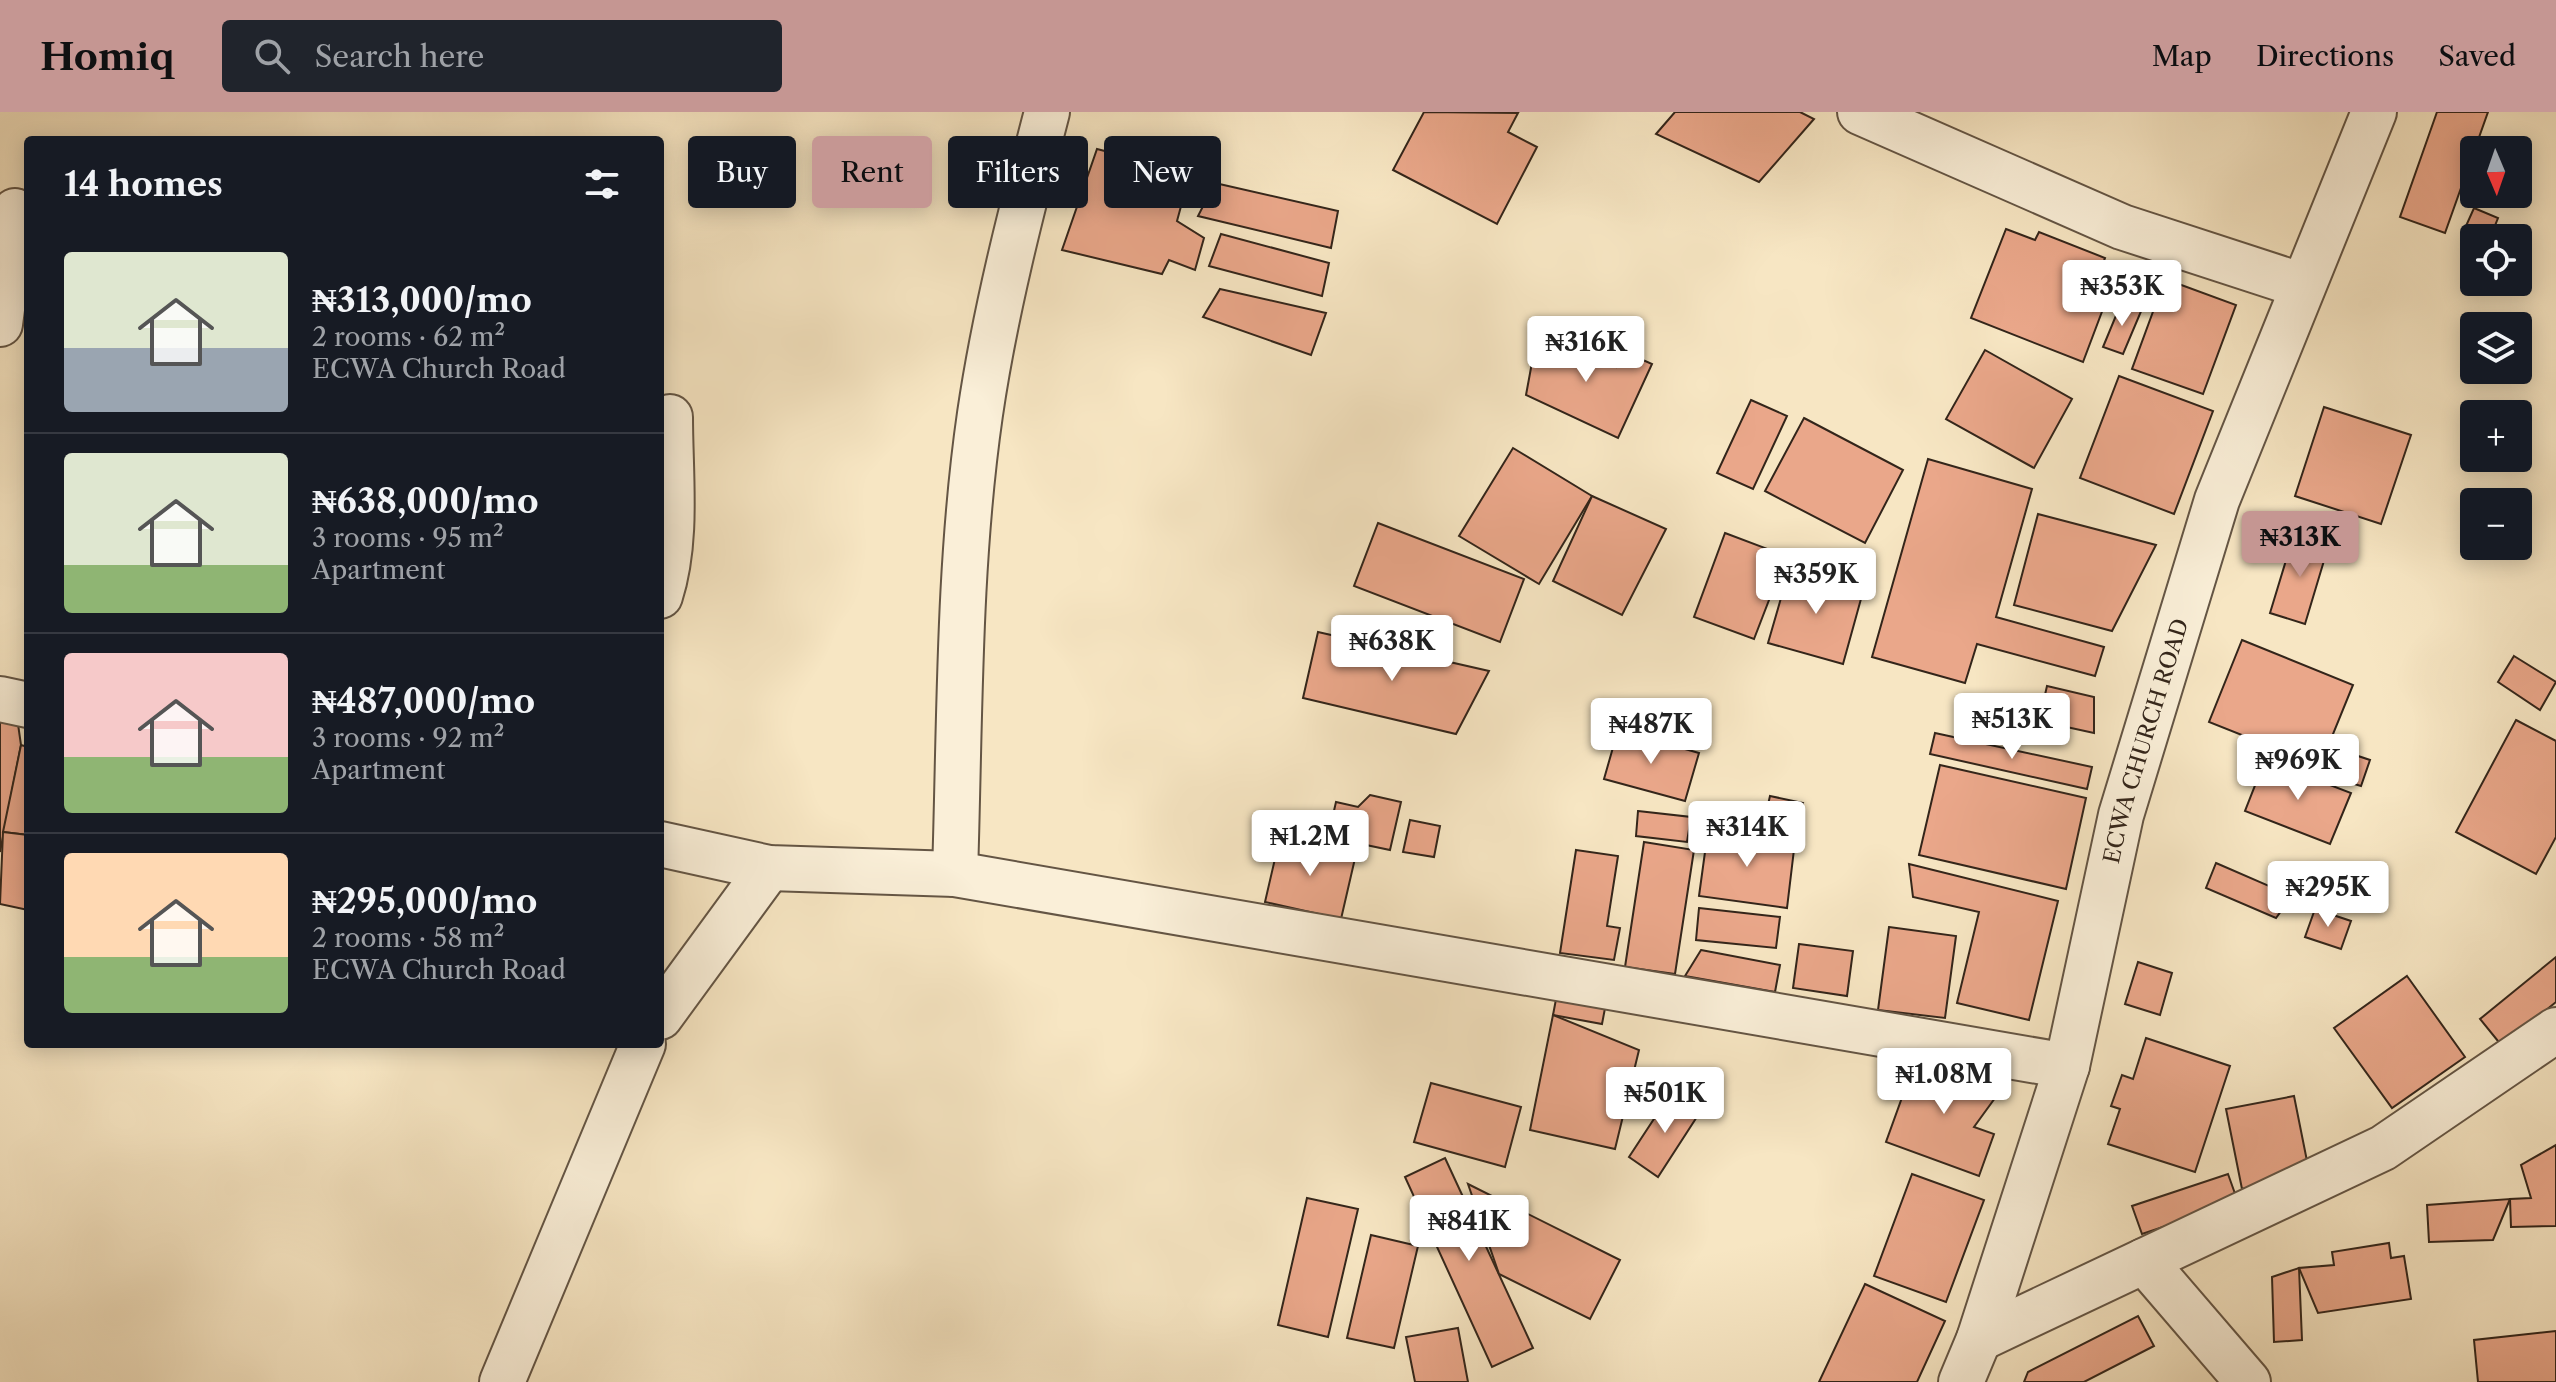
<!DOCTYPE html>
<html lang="en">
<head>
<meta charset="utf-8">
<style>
	body { margin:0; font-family:"Libre Caslon Text",serif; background:#20242c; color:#f1f3f6; height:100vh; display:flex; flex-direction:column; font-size:30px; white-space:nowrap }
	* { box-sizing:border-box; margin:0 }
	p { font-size:26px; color:#9ea1a6 }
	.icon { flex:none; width:44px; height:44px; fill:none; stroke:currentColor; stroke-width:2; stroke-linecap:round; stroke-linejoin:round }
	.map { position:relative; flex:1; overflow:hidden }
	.side { position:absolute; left:24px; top:24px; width:640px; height:912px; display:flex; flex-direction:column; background:#171b24; border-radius:8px; box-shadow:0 4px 20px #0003 }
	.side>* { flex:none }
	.top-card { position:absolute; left:688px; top:24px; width:760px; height:72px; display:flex; gap:16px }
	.needle { width:52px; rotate:178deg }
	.buttons { position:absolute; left:2460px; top:24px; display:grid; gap:16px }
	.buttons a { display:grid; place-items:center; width:72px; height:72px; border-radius:8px; background:#171b24; box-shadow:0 4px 20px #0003; font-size:40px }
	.price { position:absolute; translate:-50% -68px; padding:0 18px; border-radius:8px; background:#fff; color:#222; font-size:26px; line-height:52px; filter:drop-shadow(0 2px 4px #0008) }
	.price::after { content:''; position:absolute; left:50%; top:48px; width:24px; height:18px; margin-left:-12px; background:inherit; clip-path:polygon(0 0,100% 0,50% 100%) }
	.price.current { background:#c59692; color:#111 }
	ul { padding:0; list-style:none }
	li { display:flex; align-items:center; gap:24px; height:200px; padding:0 40px }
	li+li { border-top:2px solid #363941 }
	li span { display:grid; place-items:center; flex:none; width:224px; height:160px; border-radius:8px; color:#555 }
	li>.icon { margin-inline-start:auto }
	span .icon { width:96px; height:96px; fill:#fffc; stroke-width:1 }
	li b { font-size:34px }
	h2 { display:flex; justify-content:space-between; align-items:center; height:96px; padding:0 40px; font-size:34px }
	.tag { padding:0 28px; border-radius:8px; background:#171b24; box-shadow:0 4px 20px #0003; font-size:28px; line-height:72px }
	.tag.current { background:#c59692; color:#111 }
	header { display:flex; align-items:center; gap:48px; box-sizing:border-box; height:112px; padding:0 40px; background:#c59692; color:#111 }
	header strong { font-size:38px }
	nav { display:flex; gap:44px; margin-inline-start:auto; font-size:28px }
	.search { width:560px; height:72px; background:#20242c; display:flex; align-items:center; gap:20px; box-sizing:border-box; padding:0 28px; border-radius:8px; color:#9ea1a6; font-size:30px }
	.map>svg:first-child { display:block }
</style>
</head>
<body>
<header>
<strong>Homiq</strong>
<div class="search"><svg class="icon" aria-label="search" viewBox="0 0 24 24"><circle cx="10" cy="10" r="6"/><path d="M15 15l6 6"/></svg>Search here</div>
<nav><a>Map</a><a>Directions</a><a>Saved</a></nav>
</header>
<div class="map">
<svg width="2556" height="1270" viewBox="0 0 2556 1270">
	<rect width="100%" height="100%" fill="#f7e6c3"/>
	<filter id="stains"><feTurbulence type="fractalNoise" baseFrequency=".0025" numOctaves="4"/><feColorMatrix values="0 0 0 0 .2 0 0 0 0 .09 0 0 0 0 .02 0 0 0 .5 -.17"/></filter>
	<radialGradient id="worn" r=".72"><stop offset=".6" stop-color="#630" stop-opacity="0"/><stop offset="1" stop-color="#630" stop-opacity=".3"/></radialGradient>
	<g fill="#eaa78a" stroke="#33251a" stroke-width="2">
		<polygon points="1424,0 1518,1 1508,20 1537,35 1497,112 1393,58"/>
		<polygon points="1675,0 1800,0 1814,7 1759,70 1656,22"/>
		<polygon points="2437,0 2488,0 2445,121 2400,105"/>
		<polygon points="1097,37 1190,61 1177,109 1204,126 1195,158 1169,148 1162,162 1062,138"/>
		<polygon points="1215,71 1338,99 1331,136 1198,104"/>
		<polygon points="2474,96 2498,106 2490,126 2474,127 2462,123"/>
		<polygon points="2006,117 2035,128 2039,120 2105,146 2097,167 2112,173 2083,250 1971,206"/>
		<polygon points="1221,122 1329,151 1322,184 1209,154"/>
		<polygon points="2165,167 2236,193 2203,282 2132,257"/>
		<polygon points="1220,177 1326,201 1311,243 1203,205"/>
		<polygon points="2122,189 2142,197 2123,242 2103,235"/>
		<polygon points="1538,218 1616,255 1623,239 1652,252 1618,326 1526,283"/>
		<polygon points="1985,238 2072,287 2034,356 1946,307"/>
		<polygon points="2119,264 2213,299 2174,402 2080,366"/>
		<polygon points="1751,288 1787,304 1753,377 1717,361"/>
		<polygon points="2324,295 2411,323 2381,412 2295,384"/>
		<polygon points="1804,306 1903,358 1865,431 1765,379"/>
		<polygon points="1513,336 1592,384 1539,472 1459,424"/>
		<polygon points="1928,347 2032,377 1996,505 2104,535 2095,564 1977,532 1965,571 1872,545"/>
		<polygon points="1592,384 1666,417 1622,503 1553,469"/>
		<polygon points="2038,402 2156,433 2112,519 2014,493"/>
		<polygon points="1378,411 1524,467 1500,530 1354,474"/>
		<polygon points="1725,421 1786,444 1754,527 1694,505"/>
		<polygon points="2294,422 2329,432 2305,512 2270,501"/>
		<polygon points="1790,455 1864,476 1843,552 1768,531"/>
		<polygon points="1318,520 1489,559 1456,622 1303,586"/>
		<polygon points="2242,528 2353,573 2320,654 2209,610"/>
		<polygon points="2514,544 2556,570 2540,598 2498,570"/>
		<polygon points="2047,574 2094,585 2094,621 2039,609"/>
		<polygon points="2516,608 2556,629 2556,725 2536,762 2456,720"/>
		<polygon points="0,610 18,612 21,633 0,740"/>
		<polygon points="1618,618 1699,641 1685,689 1604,667"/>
		<polygon points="1935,621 2092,655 2087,677 1930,642"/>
		<polygon points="21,633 28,635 28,723 3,720"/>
		<polygon points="2340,638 2370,648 2361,674 2331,665"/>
		<polygon points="2265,648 2351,681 2330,732 2245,699"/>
		<polygon points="1940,653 2086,686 2066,777 1919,743"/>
		<polygon points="1370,683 1401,690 1390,738 1328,725 1336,690 1358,695"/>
		<polygon points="1770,684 1803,691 1797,718 1764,710"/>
		<polygon points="1638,699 1691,705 1687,730 1636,724"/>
		<polygon points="1410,708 1440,714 1434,745 1403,740"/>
		<polygon points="1708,718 1795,729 1787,796 1699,784"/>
		<polygon points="3,720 28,723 28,798 0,792"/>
		<polygon points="1280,725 1356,742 1341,807 1265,790"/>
		<polygon points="1644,730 1694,738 1675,862 1625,855"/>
		<polygon points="1576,738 1618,744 1607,814 1620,816 1614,848 1560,841"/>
		<polygon points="2216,751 2292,784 2276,806 2206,776"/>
		<polygon points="1909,752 2058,789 2029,908 1957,891 1979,800 1913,785"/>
		<polygon points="1699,796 1780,805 1776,836 1696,828"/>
		<polygon points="2315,797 2351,809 2341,837 2305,825"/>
		<polygon points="1889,815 1956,824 1945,906 1878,898"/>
		<polygon points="1799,832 1853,839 1847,884 1793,876"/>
		<polygon points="1701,838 1780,853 1775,880 1685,864"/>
		<polygon points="2556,845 2556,890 2502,934 2480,907"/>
		<polygon points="2138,850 2172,861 2160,903 2125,892"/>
		<polygon points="2407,864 2465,945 2392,996 2334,916"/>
		<polygon points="1557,882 1606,891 1602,912 1553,903"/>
		<polygon points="1553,903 1639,938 1615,1037 1530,1018"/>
		<polygon points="2146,926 2230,954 2195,1060 2108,1032 2120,997 2111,994 2122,963 2133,967"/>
		<polygon points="1917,944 2003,975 1974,1015 1994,1022 1979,1064 1886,1030"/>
		<polygon points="1431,971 1521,995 1505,1055 1414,1030"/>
		<polygon points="1669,984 1702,997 1658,1065 1629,1045"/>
		<polygon points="2294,984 2310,1064 2242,1077 2226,997"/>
		<polygon points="2556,1033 2556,1114 2511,1115 2510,1087 2531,1086 2521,1053"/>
		<polygon points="1445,1046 1533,1236 1492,1255 1405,1065"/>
		<polygon points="1912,1062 1984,1088 1946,1190 1874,1164"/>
		<polygon points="2228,1062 2238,1090 2142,1122 2132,1094"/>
		<polygon points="1468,1072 1620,1148 1590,1207 1499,1162"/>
		<polygon points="1307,1086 1358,1097 1328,1225 1278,1213"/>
		<polygon points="2510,1087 2493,1128 2429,1130 2427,1093"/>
		<polygon points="1371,1123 1418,1134 1394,1236 1347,1226"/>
		<polygon points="2389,1131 2391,1146 2404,1144 2411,1187 2318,1201 2299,1156 2334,1153 2332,1140"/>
		<polygon points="2299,1156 2302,1228 2274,1230 2272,1165"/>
		<polygon points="1865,1172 1945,1209 1917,1270 1819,1270"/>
		<polygon points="2138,1204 2154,1234 2084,1270 2024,1270 2028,1260"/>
		<polygon points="1458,1216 1468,1270 1415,1270 1406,1225"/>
		<polygon points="2556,1219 2556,1270 2478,1270 2474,1228"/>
	</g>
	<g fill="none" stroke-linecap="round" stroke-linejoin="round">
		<defs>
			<g id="minor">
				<polyline points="1860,0 2122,115 2303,174"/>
				<polyline points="0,212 15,99"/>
				<path d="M660,484C678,428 670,363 670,305"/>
				<polyline points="0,587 28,593"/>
				<polyline points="660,732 769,756 955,762 2067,954"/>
				<path d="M955,762C960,609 958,454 980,302C995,200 1021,100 1047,0"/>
				<polyline points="660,905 769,756"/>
				<polyline points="2144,1149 2248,1270"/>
				<polyline points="1979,1227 2383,1036 2556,918"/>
				<polyline points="502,1270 643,932"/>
				<path id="s1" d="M1961,1270L1979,1227L2067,954L2121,703L2217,388L2374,0"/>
			</g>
		</defs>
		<use href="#minor" stroke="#645544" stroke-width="48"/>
		<use href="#minor" stroke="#faefd8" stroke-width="44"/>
	</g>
	<g text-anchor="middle" stroke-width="6" stroke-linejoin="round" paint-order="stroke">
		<g font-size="22" fill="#33251a" stroke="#faefd8">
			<text dy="8" stroke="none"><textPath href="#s1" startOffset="668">ECWA CHURCH ROAD</textPath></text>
		</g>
	</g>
	<rect width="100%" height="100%" filter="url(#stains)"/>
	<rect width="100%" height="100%" fill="url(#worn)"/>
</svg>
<div class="buttons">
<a><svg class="needle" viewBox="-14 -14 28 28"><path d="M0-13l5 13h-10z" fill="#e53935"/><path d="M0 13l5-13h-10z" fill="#9ea1a6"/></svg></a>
<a><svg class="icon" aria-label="locate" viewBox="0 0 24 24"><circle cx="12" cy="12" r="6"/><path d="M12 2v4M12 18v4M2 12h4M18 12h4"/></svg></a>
<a><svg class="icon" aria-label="layers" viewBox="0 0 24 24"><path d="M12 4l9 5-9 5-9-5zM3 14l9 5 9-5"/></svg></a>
<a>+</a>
<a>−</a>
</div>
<b class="price" style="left:2122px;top:216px">₦353K</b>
<b class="price" style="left:1586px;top:272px">₦316K</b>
<b class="price current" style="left:2300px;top:467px">₦313K</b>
<b class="price" style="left:1816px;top:504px">₦359K</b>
<b class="price" style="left:1392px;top:571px">₦638K</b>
<b class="price" style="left:2012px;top:649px">₦513K</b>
<b class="price" style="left:1651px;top:654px">₦487K</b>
<b class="price" style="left:2298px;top:690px">₦969K</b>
<b class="price" style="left:1747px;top:757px">₦314K</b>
<b class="price" style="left:1310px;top:766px">₦1.2M</b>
<b class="price" style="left:2328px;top:817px">₦295K</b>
<b class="price" style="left:1944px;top:1004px">₦1.08M</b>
<b class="price" style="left:1665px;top:1023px">₦501K</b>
<b class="price" style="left:1469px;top:1151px">₦841K</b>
<div class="top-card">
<a class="tag">Buy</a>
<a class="tag current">Rent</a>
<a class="tag">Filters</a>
<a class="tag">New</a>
</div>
<section class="side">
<h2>14 homes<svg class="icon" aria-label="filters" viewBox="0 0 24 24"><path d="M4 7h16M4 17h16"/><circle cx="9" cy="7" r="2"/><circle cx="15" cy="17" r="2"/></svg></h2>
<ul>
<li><span style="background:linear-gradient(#dfe7d0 60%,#9aa5b1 0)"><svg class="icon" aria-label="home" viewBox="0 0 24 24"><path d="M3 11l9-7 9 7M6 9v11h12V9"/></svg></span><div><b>₦313,000/mo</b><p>2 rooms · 62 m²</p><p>ECWA Church Road</p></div></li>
<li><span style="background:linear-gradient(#dfe7d0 70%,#8fb573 0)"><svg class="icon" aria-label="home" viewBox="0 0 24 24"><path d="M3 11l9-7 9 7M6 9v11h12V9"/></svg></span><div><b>₦638,000/mo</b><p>3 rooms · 95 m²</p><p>Apartment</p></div></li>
<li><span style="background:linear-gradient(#f6c9c9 65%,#8fb573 0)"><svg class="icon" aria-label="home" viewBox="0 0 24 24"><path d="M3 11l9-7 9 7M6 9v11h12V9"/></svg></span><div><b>₦487,000/mo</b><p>3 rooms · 92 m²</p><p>Apartment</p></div></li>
<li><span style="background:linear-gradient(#ffd9b3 65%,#8fb573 0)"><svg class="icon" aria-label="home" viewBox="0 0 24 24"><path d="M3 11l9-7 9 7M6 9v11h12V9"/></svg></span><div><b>₦295,000/mo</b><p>2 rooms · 58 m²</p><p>ECWA Church Road</p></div></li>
</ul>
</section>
</div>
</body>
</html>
